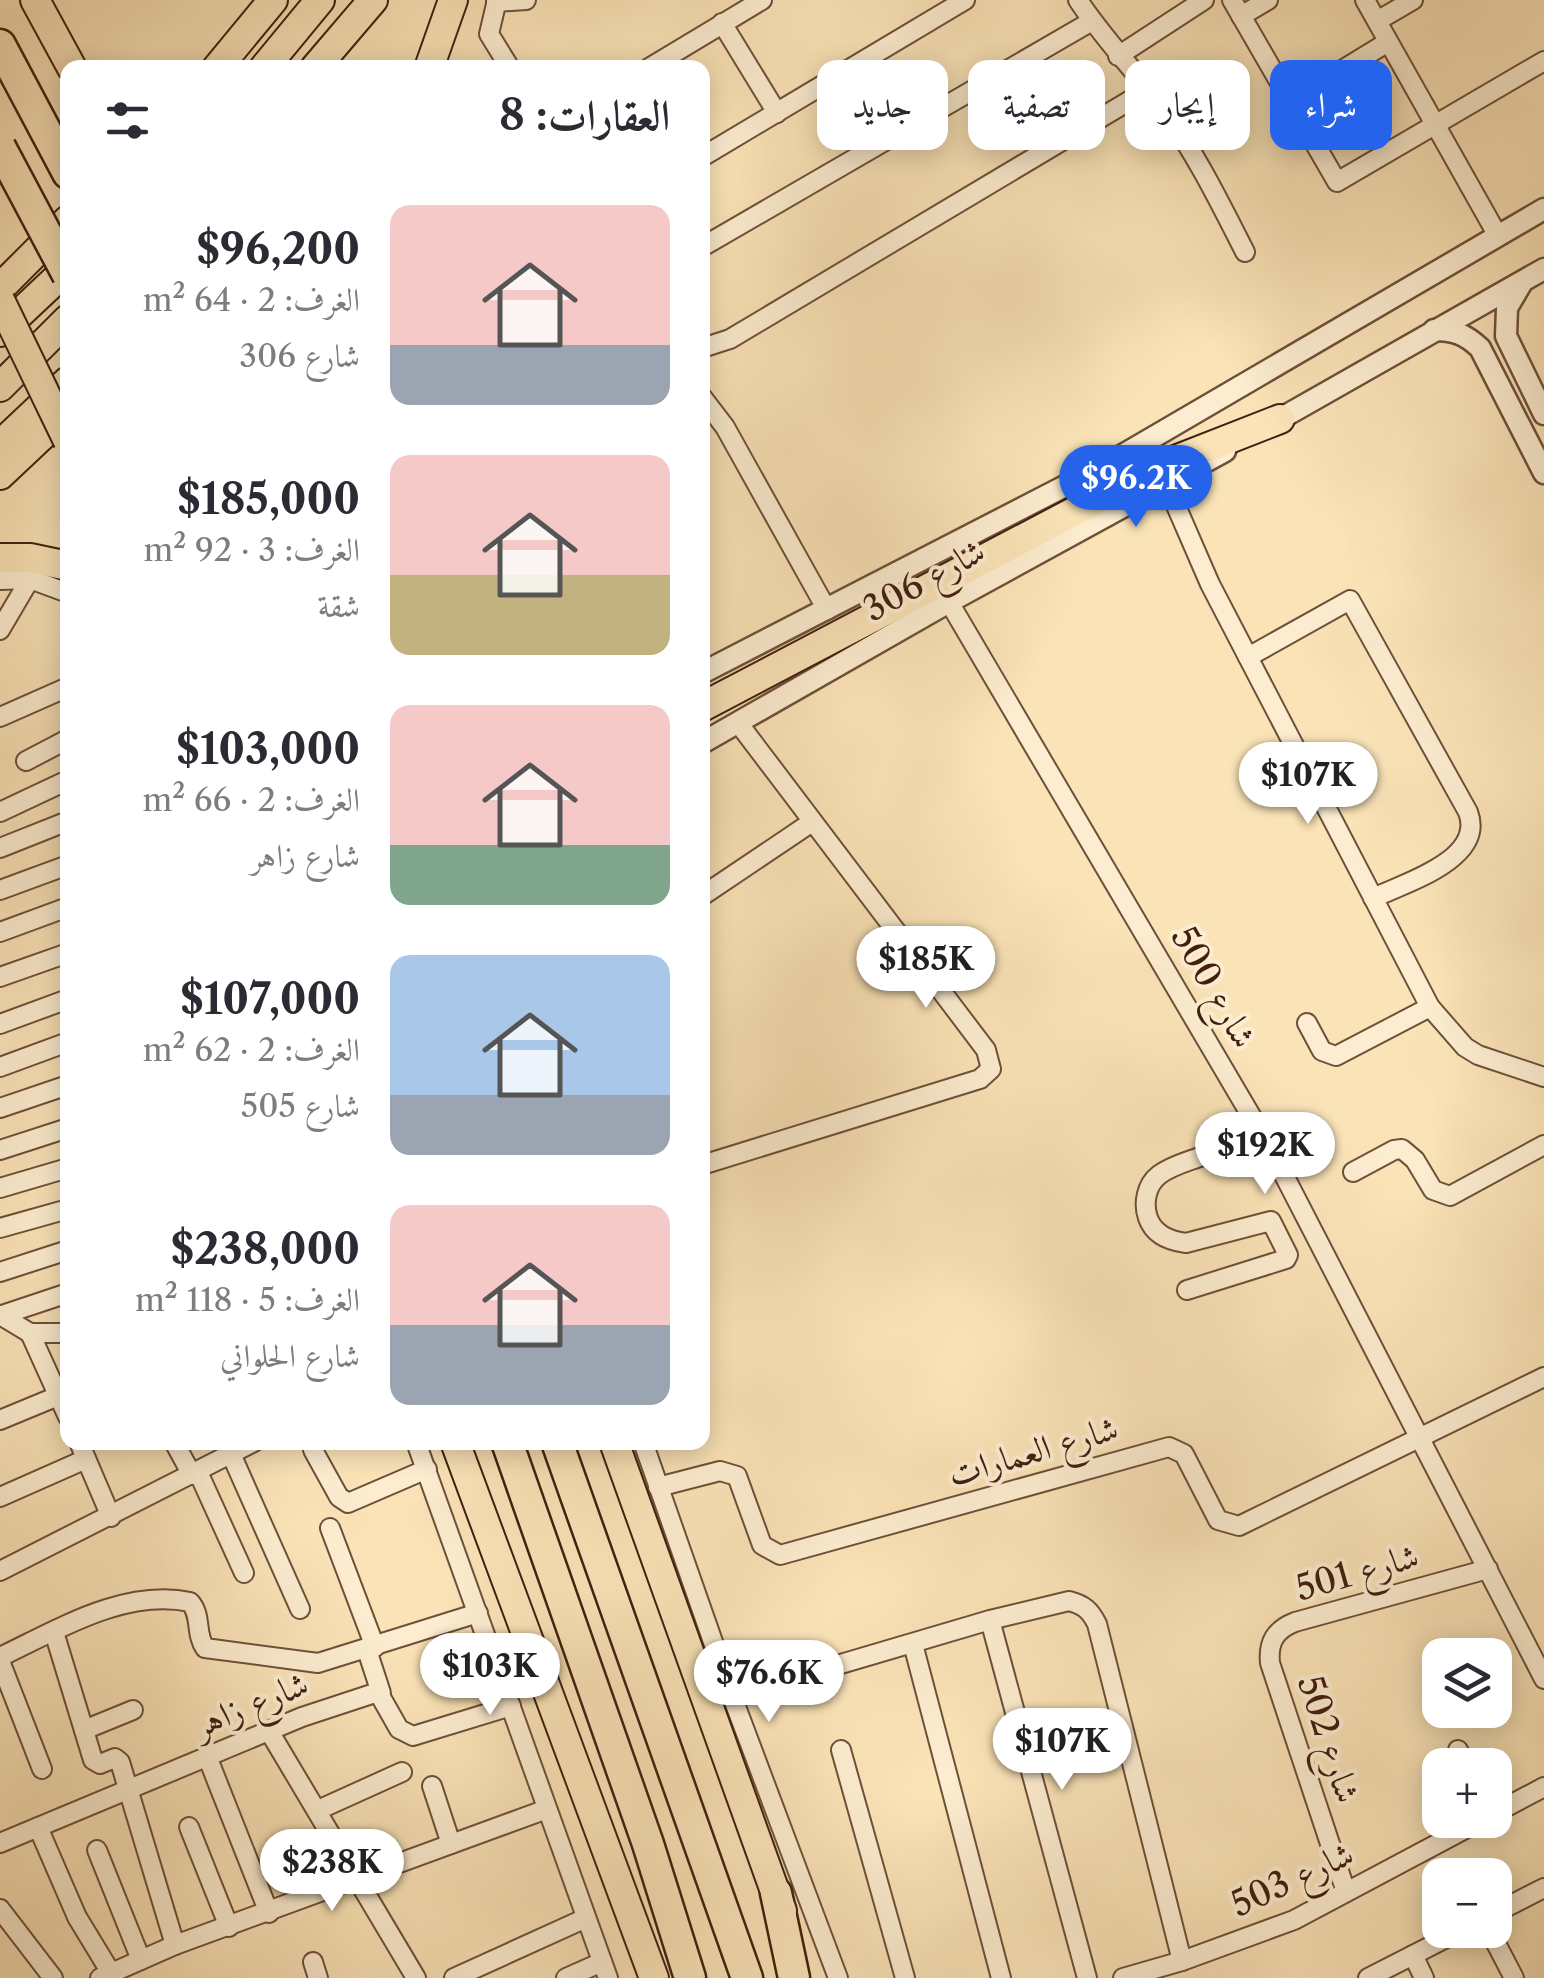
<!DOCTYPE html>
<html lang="ar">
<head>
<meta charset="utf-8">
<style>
	body { margin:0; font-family:"Libre Caslon Text",Amiri,serif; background:#f2f2f3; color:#2b2b33; direction:rtl; height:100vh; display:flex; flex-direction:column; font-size:38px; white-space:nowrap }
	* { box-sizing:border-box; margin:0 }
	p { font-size:32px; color:#7c7c81 }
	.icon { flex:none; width:55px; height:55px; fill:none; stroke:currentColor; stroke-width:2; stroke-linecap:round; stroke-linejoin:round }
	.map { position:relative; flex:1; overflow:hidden; direction:ltr }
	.drawer { position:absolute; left:60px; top:60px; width:650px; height:1390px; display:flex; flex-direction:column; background:#fff; border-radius:20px; box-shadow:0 5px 25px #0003; direction:rtl }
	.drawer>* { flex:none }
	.top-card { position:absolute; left:740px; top:60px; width:652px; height:90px; direction:rtl; display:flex; gap:20px }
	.tools { position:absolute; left:1422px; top:1638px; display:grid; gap:20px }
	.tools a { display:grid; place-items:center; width:90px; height:90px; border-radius:20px; background:#fff; box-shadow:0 5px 25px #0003; font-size:50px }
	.price { position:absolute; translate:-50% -85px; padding:0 22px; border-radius:35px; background:#fff; color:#222; font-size:32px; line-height:65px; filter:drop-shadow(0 2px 5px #0008) }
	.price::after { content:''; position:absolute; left:50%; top:60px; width:30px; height:22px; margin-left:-15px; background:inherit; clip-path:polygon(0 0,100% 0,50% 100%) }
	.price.active { background:#2563eb; color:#fff }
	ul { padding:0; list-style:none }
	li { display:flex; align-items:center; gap:30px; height:250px; padding:0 40px }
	li span { display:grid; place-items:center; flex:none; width:280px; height:200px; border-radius:20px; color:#555 }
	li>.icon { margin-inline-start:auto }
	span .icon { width:120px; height:120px; fill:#fffc; stroke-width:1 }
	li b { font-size:42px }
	h2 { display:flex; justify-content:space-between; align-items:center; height:120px; padding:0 40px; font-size:42px }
	.pill { padding:0 35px; border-radius:20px; background:#fff; box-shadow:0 5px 25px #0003; font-size:35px; line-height:90px }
	.pill.active { background:#2563eb; color:#fff }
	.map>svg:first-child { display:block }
</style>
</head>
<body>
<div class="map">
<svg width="1544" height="1978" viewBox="0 0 1544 1978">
	<rect width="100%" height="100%" fill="#fae3b7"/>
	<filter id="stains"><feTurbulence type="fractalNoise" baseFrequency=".002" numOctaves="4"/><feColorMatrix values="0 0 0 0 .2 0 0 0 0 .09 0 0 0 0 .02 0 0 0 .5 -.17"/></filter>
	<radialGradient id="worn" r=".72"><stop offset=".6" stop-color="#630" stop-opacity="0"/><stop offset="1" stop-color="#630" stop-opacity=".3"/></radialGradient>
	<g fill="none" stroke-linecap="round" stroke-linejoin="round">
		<defs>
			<g id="minor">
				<polyline points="497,0 489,34 510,68"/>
				<path d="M1078,0C1105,41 1136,71 1164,110C1196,154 1220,203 1245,252"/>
				<polyline points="1232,0 1337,182 1544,61"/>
				<polyline points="1365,0 1498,236"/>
				<polyline points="496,2 526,0"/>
				<polyline points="1241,16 1268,0"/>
				<polyline points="1377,21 1413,0"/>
				<polyline points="722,23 777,113"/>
				<polyline points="1118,56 1204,0"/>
				<polyline points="649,68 762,0"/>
				<polyline points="824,85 867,150"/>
				<polyline points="1290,102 1388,42"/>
				<polyline points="702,157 965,0"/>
				<polyline points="702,247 1092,21"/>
				<polyline points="702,348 730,339 1149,89"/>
				<polyline points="702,397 725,427 827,610"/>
				<polyline points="1167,485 1210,584 1430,1007 1465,1047 1478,1055 1544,1077"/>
				<polyline points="0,580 30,579 68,593"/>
				<polyline points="949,602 1270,1148 1544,1679"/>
				<polyline points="0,630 30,579"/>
				<path d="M1248,657L1350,600L1468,812C1486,859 1405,883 1373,898"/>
				<polyline points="0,717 68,687"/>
				<polyline points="26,761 68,739"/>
				<polyline points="0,812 68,780"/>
				<polyline points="0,848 68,821"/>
				<polyline points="0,890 68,865"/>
				<polyline points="702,896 812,822"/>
				<polyline points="0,932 68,907"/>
				<polyline points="0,977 68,953"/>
				<polyline points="1307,1023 1322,1051 1336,1056 1430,1007"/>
				<polyline points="0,1024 68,999"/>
				<polyline points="0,1067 68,1042"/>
				<polyline points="0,1108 68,1085"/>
				<polyline points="0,1150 68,1128"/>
				<polyline points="702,1165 980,1079 991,1069 986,1050 739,724"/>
				<polyline points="1353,1172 1394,1150 1402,1149 1415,1160 1433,1190 1450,1196 1544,1145"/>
				<polyline points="0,1188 68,1168"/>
				<polyline points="0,1228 68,1209"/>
				<polyline points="0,1272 68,1250"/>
				<path d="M1187,1290L1286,1259L1288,1255L1271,1221L1186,1243C1170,1241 1154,1235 1148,1218C1143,1204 1146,1185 1159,1175C1178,1160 1238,1147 1264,1138"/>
				<polyline points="0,1315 30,1333 68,1333"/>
				<polyline points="2,1315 68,1293"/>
				<polyline points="30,1333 68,1417"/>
				<polyline points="0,1420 58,1396"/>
				<polyline points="79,1442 111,1517"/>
				<polyline points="174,1442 192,1475"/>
				<polyline points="416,1442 608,1978"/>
				<polyline points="643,1442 732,1696 838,1978"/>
				<polyline points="313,1450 339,1497 348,1503 427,1469"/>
				<polyline points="231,1454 300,1609"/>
				<polyline points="198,1472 244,1573"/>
				<polyline points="658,1487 720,1471 737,1476 762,1545 780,1555 1169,1447 1184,1454 1218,1520 1239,1526 1544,1377"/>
				<polyline points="0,1497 86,1459"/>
				<polyline points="330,1528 375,1647"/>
				<polyline points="0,1571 254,1442"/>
				<polyline points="990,1620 1087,1978"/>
				<polyline points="54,1632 93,1760 100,1764 115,1758 120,1762 175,1945"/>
				<polyline points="913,1644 1001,1978"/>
				<polyline points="367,1650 381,1693"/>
				<path d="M0,1657C57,1630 125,1588 190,1602C202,1615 195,1634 205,1648L318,1663L478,1613"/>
				<polyline points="0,1661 42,1769"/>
				<path d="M732,1696L990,1620L1069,1601C1084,1605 1090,1610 1097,1624L1182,1961"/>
				<polyline points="84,1730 133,1710"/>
				<polyline points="269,1731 416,1978"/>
				<polyline points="841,1750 905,1978"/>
				<polyline points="1458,1750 1465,1765"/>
				<polyline points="207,1756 269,1913"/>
				<polyline points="432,1786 451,1844"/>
				<polyline points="318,1810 402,1772"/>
				<polyline points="1495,1813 1544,1787"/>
				<polyline points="38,1827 77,1917 111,1973"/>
				<polyline points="189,1827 229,1927"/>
				<polyline points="0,1843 302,1717 378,1692 399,1729 413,1736 511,1706"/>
				<polyline points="97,1850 141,1960"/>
				<path d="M1346,1892L1270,1663C1268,1642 1275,1630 1295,1622L1488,1569"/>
				<polyline points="0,1909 53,1978"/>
				<polyline points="1495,1913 1544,1888"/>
				<polyline points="1489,1930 1514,1978"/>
				<polyline points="1413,1955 1424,1978"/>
				<polyline points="313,1962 318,1978"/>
				<polyline points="100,1978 175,1945 547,1809"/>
				<polyline points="454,1978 586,1918"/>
				<polyline points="566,1978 602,1962"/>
				<polyline points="1123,1978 1182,1961 1294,1920 1482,1820"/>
				<polyline points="1368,1978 1462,1930"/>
			</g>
			<g id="tertiary">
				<polyline points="1521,284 1507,308 1506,336 1544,414"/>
				<path d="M1434,330C1454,330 1465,334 1480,348L1544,473"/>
				<polyline points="1271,424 1544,269"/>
				<polyline points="702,673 1104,466 1544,209"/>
				<polyline points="702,743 949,602 1225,451"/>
			</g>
			<g id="trunk">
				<polyline points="35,0 72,68"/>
				<polyline points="217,68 273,0"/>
				<polyline points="264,68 320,0"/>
				<polyline points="315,68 373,0"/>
				<polyline points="429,68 453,0"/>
				<polyline points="0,288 68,220"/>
				<polyline points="0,332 68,268"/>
				<polyline points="0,387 68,319"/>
				<polyline points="0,445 68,381"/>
				<polyline points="0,475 68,411"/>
				<polyline points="0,558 30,558 68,566"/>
				<polyline points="702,707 1165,464 1280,419"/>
				<polyline points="455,1442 654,1978"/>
				<polyline points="614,1442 782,1911"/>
			</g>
			<g id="motorway">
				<polyline points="0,45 68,173"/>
				<polyline points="507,1442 648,1844 690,1978"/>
				<polyline points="557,1442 747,1978"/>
				<polyline points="776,1893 794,1978"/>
			</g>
		</defs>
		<use href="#minor" stroke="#6f4f39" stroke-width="22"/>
		<use href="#tertiary" stroke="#6f4f39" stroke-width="25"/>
		<use href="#trunk" stroke="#411e0f" stroke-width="32"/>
		<use href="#motorway" stroke="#411e0f" stroke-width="35"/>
		<use href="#minor" stroke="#fcedd0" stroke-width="18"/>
		<use href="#tertiary" stroke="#fcedd0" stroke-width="20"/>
		<use href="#trunk" stroke="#fae3b7" stroke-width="28"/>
		<use href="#motorway" stroke="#fae3b7" stroke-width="30"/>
		<defs>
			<polyline id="trunk-bridge" points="0,300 68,441"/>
			<polyline id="motorway-bridge" points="0,147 68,275"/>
		</defs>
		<use href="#trunk-bridge" stroke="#411e0f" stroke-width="32" stroke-linecap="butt"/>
		<use href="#motorway-bridge" stroke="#411e0f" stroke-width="35" stroke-linecap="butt"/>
		<use href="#trunk-bridge" stroke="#fae3b7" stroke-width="28"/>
		<use href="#motorway-bridge" stroke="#fae3b7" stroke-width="30"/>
	</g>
	<g text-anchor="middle" stroke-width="8" stroke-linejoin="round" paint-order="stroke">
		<g font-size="35" fill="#411e0f" stroke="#fcedd0">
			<text transform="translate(924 580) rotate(-29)" y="12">شارع 306</text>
			<text transform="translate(1214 987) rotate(60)" y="12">شارع 500</text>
			<text transform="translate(1033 1451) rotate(-16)" y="12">شارع العمارات</text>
			<text transform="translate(1357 1572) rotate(-16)" y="12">شارع 501</text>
			<text transform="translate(251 1704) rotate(-22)" y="12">شارع زاهر</text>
			<text transform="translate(1329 1739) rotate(72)" y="12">شارع 502</text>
			<text transform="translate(1292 1879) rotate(-25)" y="12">شارع 503</text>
		</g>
	</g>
	<rect width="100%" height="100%" filter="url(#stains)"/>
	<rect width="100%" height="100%" fill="url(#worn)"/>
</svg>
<div class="tools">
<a><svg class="icon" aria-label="layers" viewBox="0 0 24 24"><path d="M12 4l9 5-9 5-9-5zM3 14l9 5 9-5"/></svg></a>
<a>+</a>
<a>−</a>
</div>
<b class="price active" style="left:1136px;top:530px">$96.2K</b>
<b class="price" style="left:1308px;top:827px">$107K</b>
<b class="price" style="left:926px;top:1011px">$185K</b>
<b class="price" style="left:1265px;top:1197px">$192K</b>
<b class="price" style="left:490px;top:1718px">$103K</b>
<b class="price" style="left:769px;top:1725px">$76.6K</b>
<b class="price" style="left:1062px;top:1793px">$107K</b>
<b class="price" style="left:332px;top:1914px">$238K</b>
<div class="top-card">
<a class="pill active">شراء</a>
<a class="pill">إيجار</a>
<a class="pill">تصفية</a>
<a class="pill">جديد</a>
</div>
<section class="drawer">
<h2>العقارات: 8<svg class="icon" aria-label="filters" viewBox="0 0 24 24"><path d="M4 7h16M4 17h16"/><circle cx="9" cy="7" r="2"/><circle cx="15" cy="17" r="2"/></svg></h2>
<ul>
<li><span style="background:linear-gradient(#f6c9c9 70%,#9aa5b1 0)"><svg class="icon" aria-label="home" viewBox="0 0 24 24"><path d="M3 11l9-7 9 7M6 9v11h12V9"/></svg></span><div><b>$96,200</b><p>الغرف: 2 · 64 m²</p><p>شارع 306</p></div></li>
<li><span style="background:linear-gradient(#f6c9c9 60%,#c2b280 0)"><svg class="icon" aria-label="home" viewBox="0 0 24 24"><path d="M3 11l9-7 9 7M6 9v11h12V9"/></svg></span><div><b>$185,000</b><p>الغرف: 3 · 92 m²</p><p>شقة</p></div></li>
<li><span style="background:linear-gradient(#f6c9c9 70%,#7fa58c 0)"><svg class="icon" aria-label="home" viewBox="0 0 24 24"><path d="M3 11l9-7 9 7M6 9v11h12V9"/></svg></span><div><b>$103,000</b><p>الغرف: 2 · 66 m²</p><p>شارع زاهر</p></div></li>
<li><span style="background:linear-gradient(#a9c7e8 70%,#9aa5b1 0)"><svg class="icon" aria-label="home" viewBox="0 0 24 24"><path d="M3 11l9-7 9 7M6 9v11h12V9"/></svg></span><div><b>$107,000</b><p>الغرف: 2 · 62 m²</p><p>شارع 505</p></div></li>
<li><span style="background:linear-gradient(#f6c9c9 60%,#9aa5b1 0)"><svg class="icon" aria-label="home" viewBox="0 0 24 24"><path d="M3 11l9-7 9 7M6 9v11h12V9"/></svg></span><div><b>$238,000</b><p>الغرف: 5 · 118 m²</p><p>شارع الحلواني</p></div></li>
</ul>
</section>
</div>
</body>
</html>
